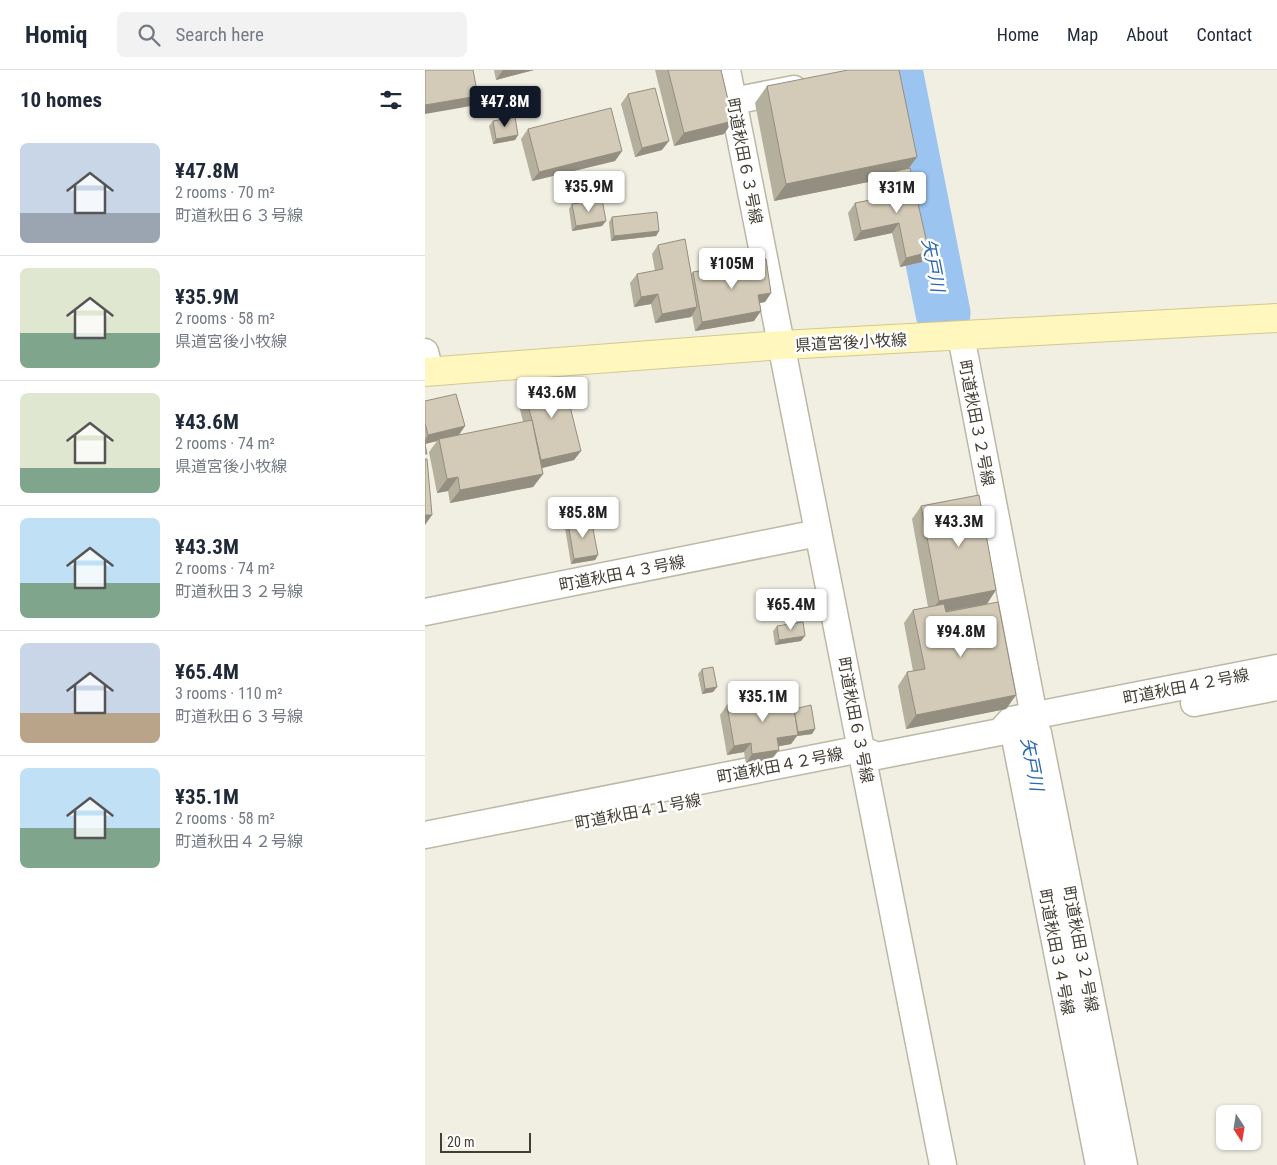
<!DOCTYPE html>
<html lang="en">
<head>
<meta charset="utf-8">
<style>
	body { margin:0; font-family:"Roboto Condensed","Noto Sans JP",sans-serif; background:#f2f2f3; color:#1f2937; height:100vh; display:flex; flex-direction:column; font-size:19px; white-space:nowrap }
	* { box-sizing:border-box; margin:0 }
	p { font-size:16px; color:#747a83 }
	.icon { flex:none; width:28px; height:28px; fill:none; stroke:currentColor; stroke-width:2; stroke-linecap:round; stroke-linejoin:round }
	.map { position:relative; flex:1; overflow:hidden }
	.details { display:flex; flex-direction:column; background:#fff; width:425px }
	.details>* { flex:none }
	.needle { width:32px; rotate:168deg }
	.tools { position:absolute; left:791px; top:1035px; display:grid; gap:10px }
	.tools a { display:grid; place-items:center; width:45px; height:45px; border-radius:8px; background:#fff; box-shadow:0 1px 4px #0004; font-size:25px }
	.scale { position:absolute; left:15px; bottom:12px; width:91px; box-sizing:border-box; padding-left:5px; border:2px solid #433e33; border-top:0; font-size:14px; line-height:18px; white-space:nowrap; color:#433e33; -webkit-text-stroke:4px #fff; paint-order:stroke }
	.price { position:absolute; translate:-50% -42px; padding:0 11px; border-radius:5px; background:#fff; color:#222; font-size:16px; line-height:32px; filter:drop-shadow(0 1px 2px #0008) }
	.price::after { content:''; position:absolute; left:50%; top:30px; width:15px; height:11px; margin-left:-8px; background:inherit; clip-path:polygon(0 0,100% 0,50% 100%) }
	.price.selected { background:#111827; color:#fff }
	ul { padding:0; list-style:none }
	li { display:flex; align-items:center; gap:15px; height:125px; padding:0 20px }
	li+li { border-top:1px solid #e0e1e3 }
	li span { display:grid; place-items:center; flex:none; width:140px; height:100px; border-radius:8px; color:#555 }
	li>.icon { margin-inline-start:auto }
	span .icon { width:60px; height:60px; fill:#fffc; stroke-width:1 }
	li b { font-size:21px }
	h2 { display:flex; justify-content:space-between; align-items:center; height:60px; padding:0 20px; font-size:21px }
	header { display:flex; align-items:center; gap:30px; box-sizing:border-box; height:70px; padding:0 25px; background:#fff; border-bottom:1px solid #e0e1e3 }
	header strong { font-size:24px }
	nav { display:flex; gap:28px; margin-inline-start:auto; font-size:18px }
	.search { width:350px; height:45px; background:#f2f2f3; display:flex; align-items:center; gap:12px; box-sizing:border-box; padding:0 18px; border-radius:8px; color:#747a83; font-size:19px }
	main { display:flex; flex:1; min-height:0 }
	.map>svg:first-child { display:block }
</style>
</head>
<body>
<header>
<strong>Homiq</strong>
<div class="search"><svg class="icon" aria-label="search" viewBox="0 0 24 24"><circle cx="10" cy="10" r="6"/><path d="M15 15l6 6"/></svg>Search here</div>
<nav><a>Home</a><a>Map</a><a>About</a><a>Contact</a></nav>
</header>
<main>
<section class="details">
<h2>10 homes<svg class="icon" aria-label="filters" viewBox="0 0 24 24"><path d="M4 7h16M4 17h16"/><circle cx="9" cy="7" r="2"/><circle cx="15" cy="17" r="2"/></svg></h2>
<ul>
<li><span style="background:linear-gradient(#c9d6e8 70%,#9aa5b1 0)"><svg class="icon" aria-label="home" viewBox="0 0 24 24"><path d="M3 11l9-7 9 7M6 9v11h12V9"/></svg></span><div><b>¥47.8M</b><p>2 rooms · 70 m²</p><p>町道秋田６３号線</p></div></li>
<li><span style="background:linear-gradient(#dfe7d0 65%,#7fa58c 0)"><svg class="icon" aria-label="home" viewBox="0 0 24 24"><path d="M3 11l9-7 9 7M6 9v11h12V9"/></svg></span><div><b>¥35.9M</b><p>2 rooms · 58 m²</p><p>県道宮後小牧線</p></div></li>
<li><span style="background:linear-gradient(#dfe7d0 75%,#7fa58c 0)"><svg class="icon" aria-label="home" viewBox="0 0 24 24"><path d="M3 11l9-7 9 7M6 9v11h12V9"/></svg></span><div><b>¥43.6M</b><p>2 rooms · 74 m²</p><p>県道宮後小牧線</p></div></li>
<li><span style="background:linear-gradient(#bfe0f5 65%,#7fa58c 0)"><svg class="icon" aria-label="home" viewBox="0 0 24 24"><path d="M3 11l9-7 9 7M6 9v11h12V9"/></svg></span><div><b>¥43.3M</b><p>2 rooms · 74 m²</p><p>町道秋田３２号線</p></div></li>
<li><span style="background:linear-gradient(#c9d6e8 70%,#b9a48a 0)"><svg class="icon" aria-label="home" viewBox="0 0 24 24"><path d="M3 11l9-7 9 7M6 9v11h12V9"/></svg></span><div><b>¥65.4M</b><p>3 rooms · 110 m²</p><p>町道秋田６３号線</p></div></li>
<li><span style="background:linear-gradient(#bfe0f5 60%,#7fa58c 0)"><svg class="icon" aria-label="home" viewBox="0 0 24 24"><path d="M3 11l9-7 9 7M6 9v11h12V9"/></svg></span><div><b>¥35.1M</b><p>2 rooms · 58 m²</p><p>町道秋田４２号線</p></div></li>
</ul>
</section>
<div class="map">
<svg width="852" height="1095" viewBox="0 0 852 1095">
	<rect width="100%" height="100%" fill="#f1efe2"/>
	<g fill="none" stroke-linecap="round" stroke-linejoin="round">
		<polyline stroke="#9cc4f0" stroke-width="55" points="470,0 518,243"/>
		<defs>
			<g id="street">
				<polyline points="302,0 518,1095"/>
				<polyline points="308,31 369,19"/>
				<polyline points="536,266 609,646"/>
				<polyline points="0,282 5,301"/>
				<polyline points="0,542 393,463"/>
				<polyline points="769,633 852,617"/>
				<polyline points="613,663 699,1095"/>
				<polyline points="590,668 674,1095"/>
				<polyline points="0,765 436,679 452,686 575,662 586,650 852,598"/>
			</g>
			<polyline id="secondary" points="0,302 357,275 852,248"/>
		</defs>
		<use href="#street" stroke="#bdb7a5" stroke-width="29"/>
		<use href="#secondary" stroke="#d3c991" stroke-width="30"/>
		<use href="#street" stroke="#fff" stroke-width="26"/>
		<use href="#secondary" stroke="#fff7be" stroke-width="28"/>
	</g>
	<g fill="#b5af9d">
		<polygon points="69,0 109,0 71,10"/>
		<polygon points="230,0 296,0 308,51 299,64 249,76"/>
		<polygon points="342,16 484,99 497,192 475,197 467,163 429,171 423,143 430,133 463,126 460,112 463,108 349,131 330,33"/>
		<polygon points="203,24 237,80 210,87 196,34"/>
		<polygon points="68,51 93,65 90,70 68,74 64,56"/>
		<polygon points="103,59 197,81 190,91 107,111 96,69"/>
		<polygon points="147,134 181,151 177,156 147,161 144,139"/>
		<polygon points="187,147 234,161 231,166 186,171 184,152"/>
		<polygon points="233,175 266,204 268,202 346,223 340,232 335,233 329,251 270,261 267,245 266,247 230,253 226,234 209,237 205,213 212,204 230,201 227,184"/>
		<polygon points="98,317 156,381 149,390 117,398 118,404 108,417 25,433 23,421 12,423 4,382 12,371 0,374 0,331 40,356 34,365 98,352 92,327"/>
		<polygon points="496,436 562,534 591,625 581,639 481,659 473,616 482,602 488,601 479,553 488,540 503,537 487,449"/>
		<polygon points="143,453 173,485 170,490 146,494 140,458"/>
		<polygon points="352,556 376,571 350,575 348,561"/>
		<polygon points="277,599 292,617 288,622 277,624 273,604"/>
		<polygon points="302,635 369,639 390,659 387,664 372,666 366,674 354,676 347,689 321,694 319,682 302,685 295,645"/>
	</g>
	<g fill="#948e80">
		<polygon points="78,0 109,0 71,10"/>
		<polygon points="53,26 46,36 0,44 0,35"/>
		<polygon points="308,51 299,64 249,76 259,63"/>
		<polygon points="93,65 90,70 68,74 71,69"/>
		<polygon points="244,71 237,80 210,87 217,78"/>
		<polygon points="197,81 190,91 107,111 114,102"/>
		<polygon points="492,87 479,105 467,102 463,108 349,131 361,114"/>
		<polygon points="181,151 177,156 147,161 151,156"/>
		<polygon points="474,153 467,163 429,171 436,161"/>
		<polygon points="234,161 231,166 186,171 189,166"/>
		<polygon points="504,182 497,192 475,197 481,188"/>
		<polygon points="346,223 340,232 327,234 333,225"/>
		<polygon points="233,224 226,234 209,237 216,227"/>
		<polygon points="272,237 266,247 230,253 237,244"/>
		<polygon points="336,241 329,251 270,261 277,252"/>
		<polygon points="40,356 33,366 14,369 12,371 0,374 0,370 3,365"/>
		<polygon points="156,381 149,390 109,400 116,390"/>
		<polygon points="118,404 108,417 25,433 35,420"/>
		<polygon points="33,407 23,421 12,423 22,409"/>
		<polygon points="0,445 7,445 0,455"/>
		<polygon points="173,485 170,490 146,494 149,489"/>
		<polygon points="571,520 562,534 504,544 514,531"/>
		<polygon points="380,566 376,571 350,575 354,570"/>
		<polygon points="292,617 288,622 277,624 280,619"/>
		<polygon points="591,625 581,639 481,659 491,645"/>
		<polygon points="390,659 387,664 372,666 366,674 345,678 352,668 373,662"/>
		<polygon points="326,673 319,682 302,685 309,676"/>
		<polygon points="354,680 347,689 321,694 327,684"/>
	</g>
	<g fill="#d3cbb7" stroke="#948e80">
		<polygon points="0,0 48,0 53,26 0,35"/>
		<polygon points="243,0 296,0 308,51 259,63"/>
		<polygon points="423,0 474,0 492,87 361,114 342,16"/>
		<polygon points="230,18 244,71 217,78 203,24"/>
		<polygon points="186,38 197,81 114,102 103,59"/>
		<polygon points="90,47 93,65 71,69 68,51"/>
		<polygon points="485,98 504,182 481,188 474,153 436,161 430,133 471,125 467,102"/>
		<polygon points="177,129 181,151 151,156 147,134"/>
		<polygon points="232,142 234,161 189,166 187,147"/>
		<polygon points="260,169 272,237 237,244 233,224 216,227 212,204 238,199 233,175"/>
		<polygon points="341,189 346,223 333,225 336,241 277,252 268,202"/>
		<polygon points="138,308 156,381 116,390 107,350 98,317"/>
		<polygon points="31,324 40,356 3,365 0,353 0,331"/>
		<polygon points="107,350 118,404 35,420 33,407 22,409 14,369"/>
		<polygon points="0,374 2,384 0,384"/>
		<polygon points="0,389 2,389 7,445 0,445"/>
		<polygon points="554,425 571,520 514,531 496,436"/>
		<polygon points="166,449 173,485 149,489 143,453"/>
		<polygon points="573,532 591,625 491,645 482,602 500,599 488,540 519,534 521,542"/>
		<polygon points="378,552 380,566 354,570 352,556"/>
		<polygon points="288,597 292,617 280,619 277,599"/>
		<polygon points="367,625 373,665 352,668 354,680 327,684 326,673 309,676 302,635"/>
		<polygon points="386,635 390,659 373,662 369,639"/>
	</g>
	<g text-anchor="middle" stroke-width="5" stroke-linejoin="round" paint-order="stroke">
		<g font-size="16" fill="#433e33" stroke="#fff">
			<text transform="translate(320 91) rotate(79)" y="6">町道秋田６３号線</text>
			<text transform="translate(426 272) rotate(-3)" y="6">県道宮後小牧線</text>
			<text transform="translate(552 353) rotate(79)" y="6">町道秋田３２号線</text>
			<text transform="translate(197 503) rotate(-11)" y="6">町道秋田４３号線</text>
			<text transform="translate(761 616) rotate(-11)" y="6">町道秋田４２号線</text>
			<text transform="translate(431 650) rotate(79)" y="6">町道秋田６３号線</text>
			<text transform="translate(355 695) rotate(-11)" y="6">町道秋田４２号線</text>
			<text transform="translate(213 741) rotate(-11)" y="6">町道秋田４１号線</text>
			<text transform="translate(656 879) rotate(79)" y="6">町道秋田３２号線</text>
			<text transform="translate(632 882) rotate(79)" y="6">町道秋田３４号線</text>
		</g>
		<g font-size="18" font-style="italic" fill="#2b68af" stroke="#fff">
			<text transform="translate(508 195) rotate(79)" y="6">矢戸川</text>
			<text transform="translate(607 694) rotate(79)" y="6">矢戸川</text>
		</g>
	</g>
</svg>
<div class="tools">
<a><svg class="needle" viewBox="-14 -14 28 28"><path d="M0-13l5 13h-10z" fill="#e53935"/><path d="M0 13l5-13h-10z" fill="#747a83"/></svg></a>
</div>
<div class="scale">20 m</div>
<b class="price selected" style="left:80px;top:58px">¥47.8M</b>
<b class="price" style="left:164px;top:143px">¥35.9M</b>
<b class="price" style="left:472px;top:144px">¥31M</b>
<b class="price" style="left:307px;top:220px">¥105M</b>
<b class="price" style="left:127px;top:349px">¥43.6M</b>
<b class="price" style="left:158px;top:469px">¥85.8M</b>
<b class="price" style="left:534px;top:478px">¥43.3M</b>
<b class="price" style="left:366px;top:561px">¥65.4M</b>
<b class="price" style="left:536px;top:588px">¥94.8M</b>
<b class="price" style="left:338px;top:653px">¥35.1M</b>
</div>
</main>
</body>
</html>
